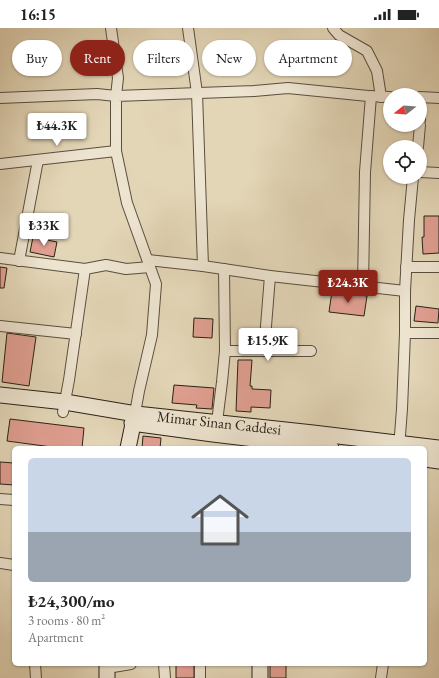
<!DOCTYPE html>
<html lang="en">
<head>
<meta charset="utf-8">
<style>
	body { margin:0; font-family:"EB Garamond",serif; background:#f6f6f6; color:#222; height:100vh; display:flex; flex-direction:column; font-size:15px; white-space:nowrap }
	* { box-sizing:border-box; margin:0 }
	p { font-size:13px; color:#767676 }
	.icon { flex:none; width:22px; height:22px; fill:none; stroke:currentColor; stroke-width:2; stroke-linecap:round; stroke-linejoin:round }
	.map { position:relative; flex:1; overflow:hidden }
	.panel { position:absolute; left:12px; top:418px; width:415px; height:220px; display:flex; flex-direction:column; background:#fff; border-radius:6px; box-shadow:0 1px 3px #0004 }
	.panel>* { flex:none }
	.banner { position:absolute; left:12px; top:12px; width:415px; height:36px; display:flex; gap:8px }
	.needle { width:26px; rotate:253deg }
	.fabs { position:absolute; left:383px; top:60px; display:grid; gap:8px }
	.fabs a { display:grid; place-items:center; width:44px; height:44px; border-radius:50%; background:#fff; box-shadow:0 1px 3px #0004; font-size:20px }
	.price { position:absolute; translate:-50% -34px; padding:0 9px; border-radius:4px; background:#fff; color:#222; font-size:13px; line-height:26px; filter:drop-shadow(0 1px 2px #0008) }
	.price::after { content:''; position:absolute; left:50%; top:24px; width:12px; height:9px; margin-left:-6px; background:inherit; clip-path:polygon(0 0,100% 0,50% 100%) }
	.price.on { background:#8f2418; color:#fff }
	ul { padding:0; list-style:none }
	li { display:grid; align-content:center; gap:8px; height:212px; padding:0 16px }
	li span { display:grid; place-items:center; height:124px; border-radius:6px; color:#555 }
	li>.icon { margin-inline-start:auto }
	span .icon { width:72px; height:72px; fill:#fffc; stroke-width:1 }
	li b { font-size:17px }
	.pill { padding:0 14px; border-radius:18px; background:#fff; box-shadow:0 1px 3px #0004; font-size:14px; line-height:36px }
	.pill.on { background:#8f2418; color:#fff }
	.status { display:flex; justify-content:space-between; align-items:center; height:28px; padding:0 20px; background:#fff; direction:ltr }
	.status svg { height:11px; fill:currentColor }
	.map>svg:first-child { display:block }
</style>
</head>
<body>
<div class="status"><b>16:15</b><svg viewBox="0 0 49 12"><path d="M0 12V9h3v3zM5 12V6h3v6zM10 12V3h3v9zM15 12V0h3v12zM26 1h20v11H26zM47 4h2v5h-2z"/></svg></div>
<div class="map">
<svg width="439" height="650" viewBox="0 0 439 650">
	<rect width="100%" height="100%" fill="#e3d6b7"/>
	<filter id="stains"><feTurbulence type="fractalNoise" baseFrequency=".005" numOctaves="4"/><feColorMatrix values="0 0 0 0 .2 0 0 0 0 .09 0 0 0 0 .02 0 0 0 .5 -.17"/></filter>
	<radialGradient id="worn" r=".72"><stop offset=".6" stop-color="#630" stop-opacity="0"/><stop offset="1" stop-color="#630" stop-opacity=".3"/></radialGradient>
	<g fill="#e09f91" stroke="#2a2217">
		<polygon points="424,188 439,188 439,225 423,226 422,209 424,209"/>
		<polygon points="33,209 57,214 54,229 30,224"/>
		<polygon points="0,239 7,240 4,260 0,260"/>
		<polygon points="332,263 367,268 364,288 329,284"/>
		<polygon points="416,278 439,281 438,295 414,293"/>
		<polygon points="194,290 213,291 212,310 193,309"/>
		<polygon points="7,305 36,309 29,358 2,354"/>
		<polygon points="238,332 252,332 250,358 252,358 252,361 271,362 270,380 251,379 251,384 236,383"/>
		<polygon points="174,357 214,360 212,381 196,380 197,377 172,375"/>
		<polygon points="10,391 84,400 82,420 59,420 7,413"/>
		<polygon points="143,408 161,410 160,420 142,420"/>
		<polygon points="0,434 14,435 14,457 0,456"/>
		<rect x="176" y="636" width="18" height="14"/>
		<rect x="270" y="636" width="16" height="14"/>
	</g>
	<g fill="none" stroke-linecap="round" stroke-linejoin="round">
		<defs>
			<g id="street">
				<polyline points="188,0 197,65 203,238"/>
				<polyline points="333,0 339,7 367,23 377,43 381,69"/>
				<polyline points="420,69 439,70"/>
				<polyline points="0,70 97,66 116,68 118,50 111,0"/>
				<polyline points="420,82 420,92"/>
				<polyline points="418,119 420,97"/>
				<polyline points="0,136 116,123"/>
				<polyline points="420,144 439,145"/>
				<polyline points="0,230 85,241"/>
				<polyline points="148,232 203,238 270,248 405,263"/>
				<polyline points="19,233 38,132"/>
				<polyline points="406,239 439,239"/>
				<polyline points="363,258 365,144 371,68"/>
				<polyline points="0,298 76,306"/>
				<polyline points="405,305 439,305"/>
				<polyline points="225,323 311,323"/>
				<polyline points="264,323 270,248"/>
				<polyline points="63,384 69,352 85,241 106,237 126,241 150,239"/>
				<polyline points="134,391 139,363 152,307 156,256 127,175 116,123 116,68 254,63 288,60 368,68 390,69"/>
				<polyline points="217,394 222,354 225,323 224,241"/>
				<polyline points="399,420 402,381 405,305 405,263 409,192 413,149"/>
				<polyline points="0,471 14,472"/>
				<polyline points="0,535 14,537"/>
				<polyline points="35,636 36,650"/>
				<polyline points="164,636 165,650"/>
				<polyline points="200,636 200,650"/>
				<polyline points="107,640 131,636"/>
				<polyline points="381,650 383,636"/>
			</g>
			<g id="secondary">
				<path id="s1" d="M0,367L65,374L136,386L313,405L439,420"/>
				<polyline points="132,395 213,406 331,420"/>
				<polyline points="128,420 133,396"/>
				<polyline points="425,431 439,433"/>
				<polyline points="107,636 107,650"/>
				<polyline points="260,636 260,650"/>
			</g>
		</defs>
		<use href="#street" stroke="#584f3f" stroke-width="12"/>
		<use href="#secondary" stroke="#2a2217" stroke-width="17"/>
		<use href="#street" stroke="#ede4d0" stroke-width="10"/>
		<use href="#secondary" stroke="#ede4d0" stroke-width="15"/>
	</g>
	<g text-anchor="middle" stroke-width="3" stroke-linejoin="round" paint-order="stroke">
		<g font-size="15" fill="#2a2217" stroke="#ede4d0">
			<text dy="5" stroke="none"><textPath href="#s1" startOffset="221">Mimar Sinan Caddesi</textPath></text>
		</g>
	</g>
	<rect width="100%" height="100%" filter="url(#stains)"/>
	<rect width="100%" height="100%" fill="url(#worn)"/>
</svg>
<div class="fabs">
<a><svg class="needle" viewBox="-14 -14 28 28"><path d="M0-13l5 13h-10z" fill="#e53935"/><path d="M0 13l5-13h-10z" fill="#767676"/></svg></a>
<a><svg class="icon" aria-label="locate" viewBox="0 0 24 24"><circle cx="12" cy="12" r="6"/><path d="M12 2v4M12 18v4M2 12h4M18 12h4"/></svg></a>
</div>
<b class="price" style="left:57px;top:119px">₺44.3K</b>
<b class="price" style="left:44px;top:219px">₺33K</b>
<b class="price on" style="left:348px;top:276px">₺24.3K</b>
<b class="price" style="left:268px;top:334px">₺15.9K</b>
<div class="banner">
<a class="pill">Buy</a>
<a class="pill on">Rent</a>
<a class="pill">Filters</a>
<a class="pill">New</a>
<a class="pill">Apartment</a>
</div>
<section class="panel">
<ul>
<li><span style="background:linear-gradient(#c9d6e8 60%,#9aa5b1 0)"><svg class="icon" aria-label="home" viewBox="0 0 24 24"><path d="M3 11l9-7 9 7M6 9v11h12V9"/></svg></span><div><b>₺24,300/mo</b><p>3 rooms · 80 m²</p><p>Apartment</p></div></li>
</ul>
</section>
</div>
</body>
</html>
